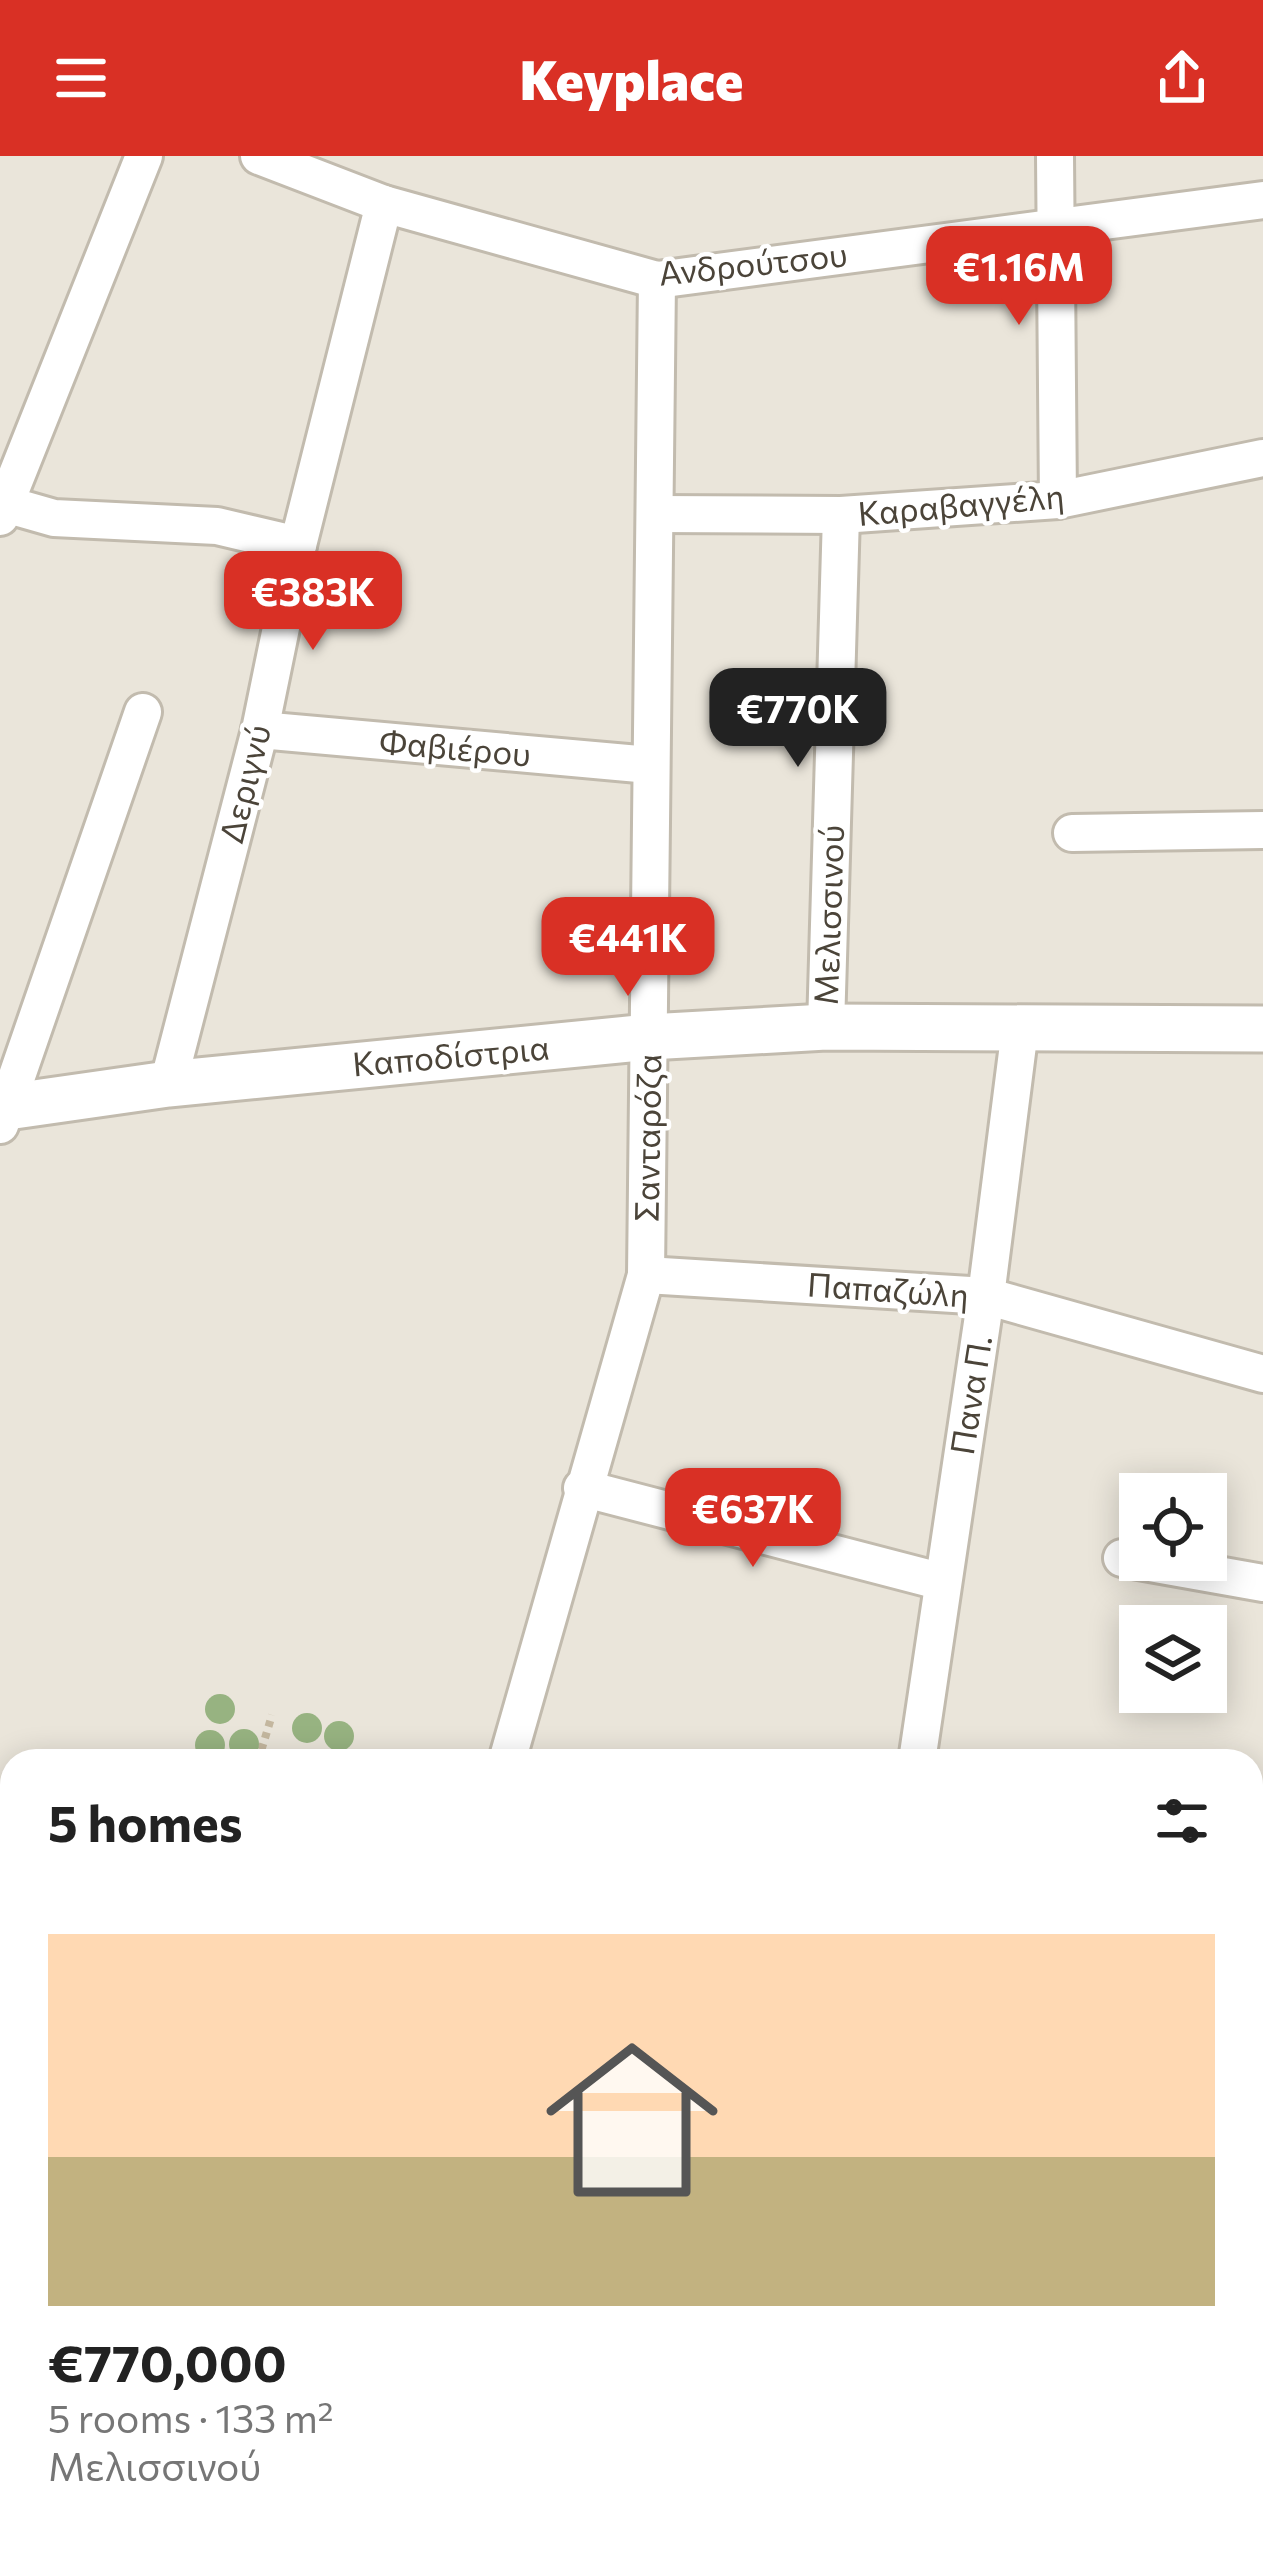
<!DOCTYPE html>
<html lang="en">
<head>
<meta charset="utf-8">
<style>
	body { margin:0; font-family:Commissioner,sans-serif; background:#f2f2f2; color:#222; height:100vh; display:flex; flex-direction:column; font-size:45px; white-space:nowrap }
	* { box-sizing:border-box; margin:0 }
	p { font-size:39px; color:#767676 }
	.icon { flex:none; width:66px; height:66px; fill:none; stroke:currentColor; stroke-width:2; stroke-linecap:round; stroke-linejoin:round }
	.map { position:relative; flex:1; overflow:hidden }
	.panel { position:absolute; left:0px; top:1593px; width:1263px; height:804px; display:flex; flex-direction:column; background:#fff; border-radius:36px 36px 0 0; box-shadow:0 6px 30px #0003 }
	.panel>* { flex:none }
	.fabs { position:absolute; left:1119px; top:1317px; display:grid; gap:24px }
	.fabs a { display:grid; place-items:center; width:108px; height:108px; border-radius:0px; background:#fff; box-shadow:0 6px 30px #0003; font-size:60px }
	.price { position:absolute; translate:-50% -102px; padding:0 27px; border-radius:24px; background:#d93025; color:#fff; font-size:39px; line-height:78px; filter:drop-shadow(0 3px 6px #0008) }
	.price::after { content:''; position:absolute; left:50%; top:72px; width:36px; height:27px; margin-left:-18px; background:inherit; clip-path:polygon(0 0,100% 0,50% 100%) }
	.price.current { background:#222; color:#fff }
	ul { padding:0; list-style:none }
	li { display:grid; align-content:center; gap:24px; height:636px; padding:0 48px }
	li+li { border-top:3px solid #e0e0e0 }
	li span { display:grid; place-items:center; height:372px; border-radius:0px; color:#555 }
	li>.icon { margin-inline-start:auto }
	span .icon { width:216px; height:216px; fill:#fffc; stroke-width:1 }
	li b { font-size:51px }
	h2 { display:flex; justify-content:space-between; align-items:center; height:144px; padding:0 48px; font-size:51px }
	header { display:flex; justify-content:space-between; align-items:center; height:156px; padding:0 48px; background:#d93025; color:#fff; font-size:54px; font-weight:800 }
	.map>svg:first-child { display:block }
</style>
</head>
<body>
<header><svg class="icon" aria-label="menu" viewBox="0 0 24 24"><path d="M4 6h16M4 12h16M4 18h16"/></svg>Keyplace<svg class="icon" aria-label="share" viewBox="0 0 24 24"><path d="M12 15V3M7 8l5-5 5 5M5 13v7h14v-7"/></svg></header>
<div class="map">
<svg width="1263" height="2397" viewBox="0 0 1263 2397">
	<rect width="100%" height="100%" fill="#f6f3ec"/>
	<path fill="#eae5da" fill-rule="evenodd" d="M0,0H1263V2397H0ZM1140,1338H1206V1404H1140ZM1140,1470H1206V1536H1140ZM12,1605H1251V2385H12Z"/>
	<g fill="none" stroke-linecap="round" stroke-linejoin="round">
		<defs>
			<g id="minor">
				<polyline points="259,0 384,48 657,124 1263,44"/>
				<polyline points="1055,0 1058,344"/>
				<polyline points="5,348 54,362 217,370 298,389"/>
				<polyline points="655,358 841,359 1058,344 1263,302"/>
				<polyline points="0,361 144,0"/>
				<polyline points="260,574 650,609"/>
				<polyline points="1072,677 1263,674"/>
				<polyline points="826,871 841,359"/>
				<polyline points="168,928 260,574 298,389 384,48"/>
				<polyline points="0,969 143,556"/>
				<polyline points="646,1119 986,1140 1263,1218"/>
				<polyline points="582,1332 943,1426"/>
				<polyline points="1122,1402 1263,1427"/>
				<polyline points="507,1605 646,1119 657,124"/>
				<polyline points="917,1605 986,1140 1020,873"/>
				<polyline points="0,1776 12,1774"/>
				<polyline points="1251,1829 1263,1833"/>
				<polyline points="1251,1977 1263,1940"/>
				<polyline points="0,2043 12,2040"/>
				<polyline points="0,2071 12,2130"/>
				<polyline points="1251,2366 1263,2374"/>
				<polyline points="58,2385 59,2397"/>
				<polyline points="771,2385 804,2397"/>
				<polyline points="695,2397 701,2385"/>
				<polyline points="1075,2397 1081,2385"/>
			</g>
			<polyline id="tertiary" points="0,952 168,928 649,881 826,871 1263,873"/>
			<g id="secondary">
				<polyline points="0,1680 12,1699"/>
				<polyline points="491,2385 501,2397"/>
			</g>
		</defs>
		<use href="#minor" stroke="#c2bbae" stroke-width="42"/>
		<use href="#tertiary" stroke="#c2bbae" stroke-width="51"/>
		<use href="#secondary" stroke="#d6c79b" stroke-width="60"/>
		<polyline stroke="#c4b79f" stroke-width="8" stroke-dasharray="6 6" stroke-linecap="butt" points="258,1605 272,1559"/>
		<use href="#minor" stroke="#fff" stroke-width="36"/>
		<use href="#tertiary" stroke="#fff" stroke-width="45"/>
		<use href="#secondary" stroke="#fff3cd" stroke-width="54"/>
	</g>
	<g fill="#97b381">
		<circle cx="220" cy="1553" r="15"/>
		<circle cx="307" cy="1572" r="15"/>
		<circle cx="339" cy="1580" r="15"/>
		<circle cx="244" cy="1588" r="15"/>
		<circle cx="210" cy="1589" r="15"/>
	</g>
	<g text-anchor="middle" stroke-width="9" stroke-linejoin="round" paint-order="stroke">
		<g font-size="33" fill="#4b4439" stroke="#fff">
			<text transform="translate(753 108) rotate(-6)" y="12">Ανδρούτσου</text>
			<text transform="translate(961 349) rotate(-5)" y="12">Καραβαγγέλη</text>
			<text transform="translate(455 592) rotate(5)" y="12">Φαβιέρου</text>
			<text transform="translate(245 628) rotate(-76)" y="12">Δεριγνύ</text>
			<text transform="translate(829 759) rotate(-88)" y="12">Μελισσινού</text>
			<text transform="translate(451 900) rotate(-5)" y="12">Καποδίστρια</text>
			<text transform="translate(648 982) rotate(-89)" y="12">Σανταρόζα</text>
			<text transform="translate(888 1134) rotate(4)" y="12">Παπαζώλη</text>
			<text transform="translate(971 1239) rotate(-81)" y="12">Πανα Π.</text>
		</g>
	</g>
</svg>
<div class="fabs">
<a><svg class="icon" aria-label="locate" viewBox="0 0 24 24"><circle cx="12" cy="12" r="6"/><path d="M12 2v4M12 18v4M2 12h4M18 12h4"/></svg></a>
<a><svg class="icon" aria-label="layers" viewBox="0 0 24 24"><path d="M12 4l9 5-9 5-9-5zM3 14l9 5 9-5"/></svg></a>
</div>
<b class="price" style="left:1019px;top:172px">€1.16M</b>
<b class="price" style="left:313px;top:497px">€383K</b>
<b class="price current" style="left:798px;top:614px">€770K</b>
<b class="price" style="left:628px;top:843px">€441K</b>
<b class="price" style="left:753px;top:1414px">€637K</b>
<section class="panel">
<h2>5 homes<svg class="icon" aria-label="filters" viewBox="0 0 24 24"><path d="M4 7h16M4 17h16"/><circle cx="9" cy="7" r="2"/><circle cx="15" cy="17" r="2"/></svg></h2>
<ul>
<li><span style="background:linear-gradient(#ffd9b3 60%,#c2b280 0)"><svg class="icon" aria-label="home" viewBox="0 0 24 24"><path d="M3 11l9-7 9 7M6 9v11h12V9"/></svg></span><div><b>€770,000</b><p>5 rooms · 133 m²</p><p>Μελισσινού</p></div></li>
</ul>
</section>
</div>
</body>
</html>
